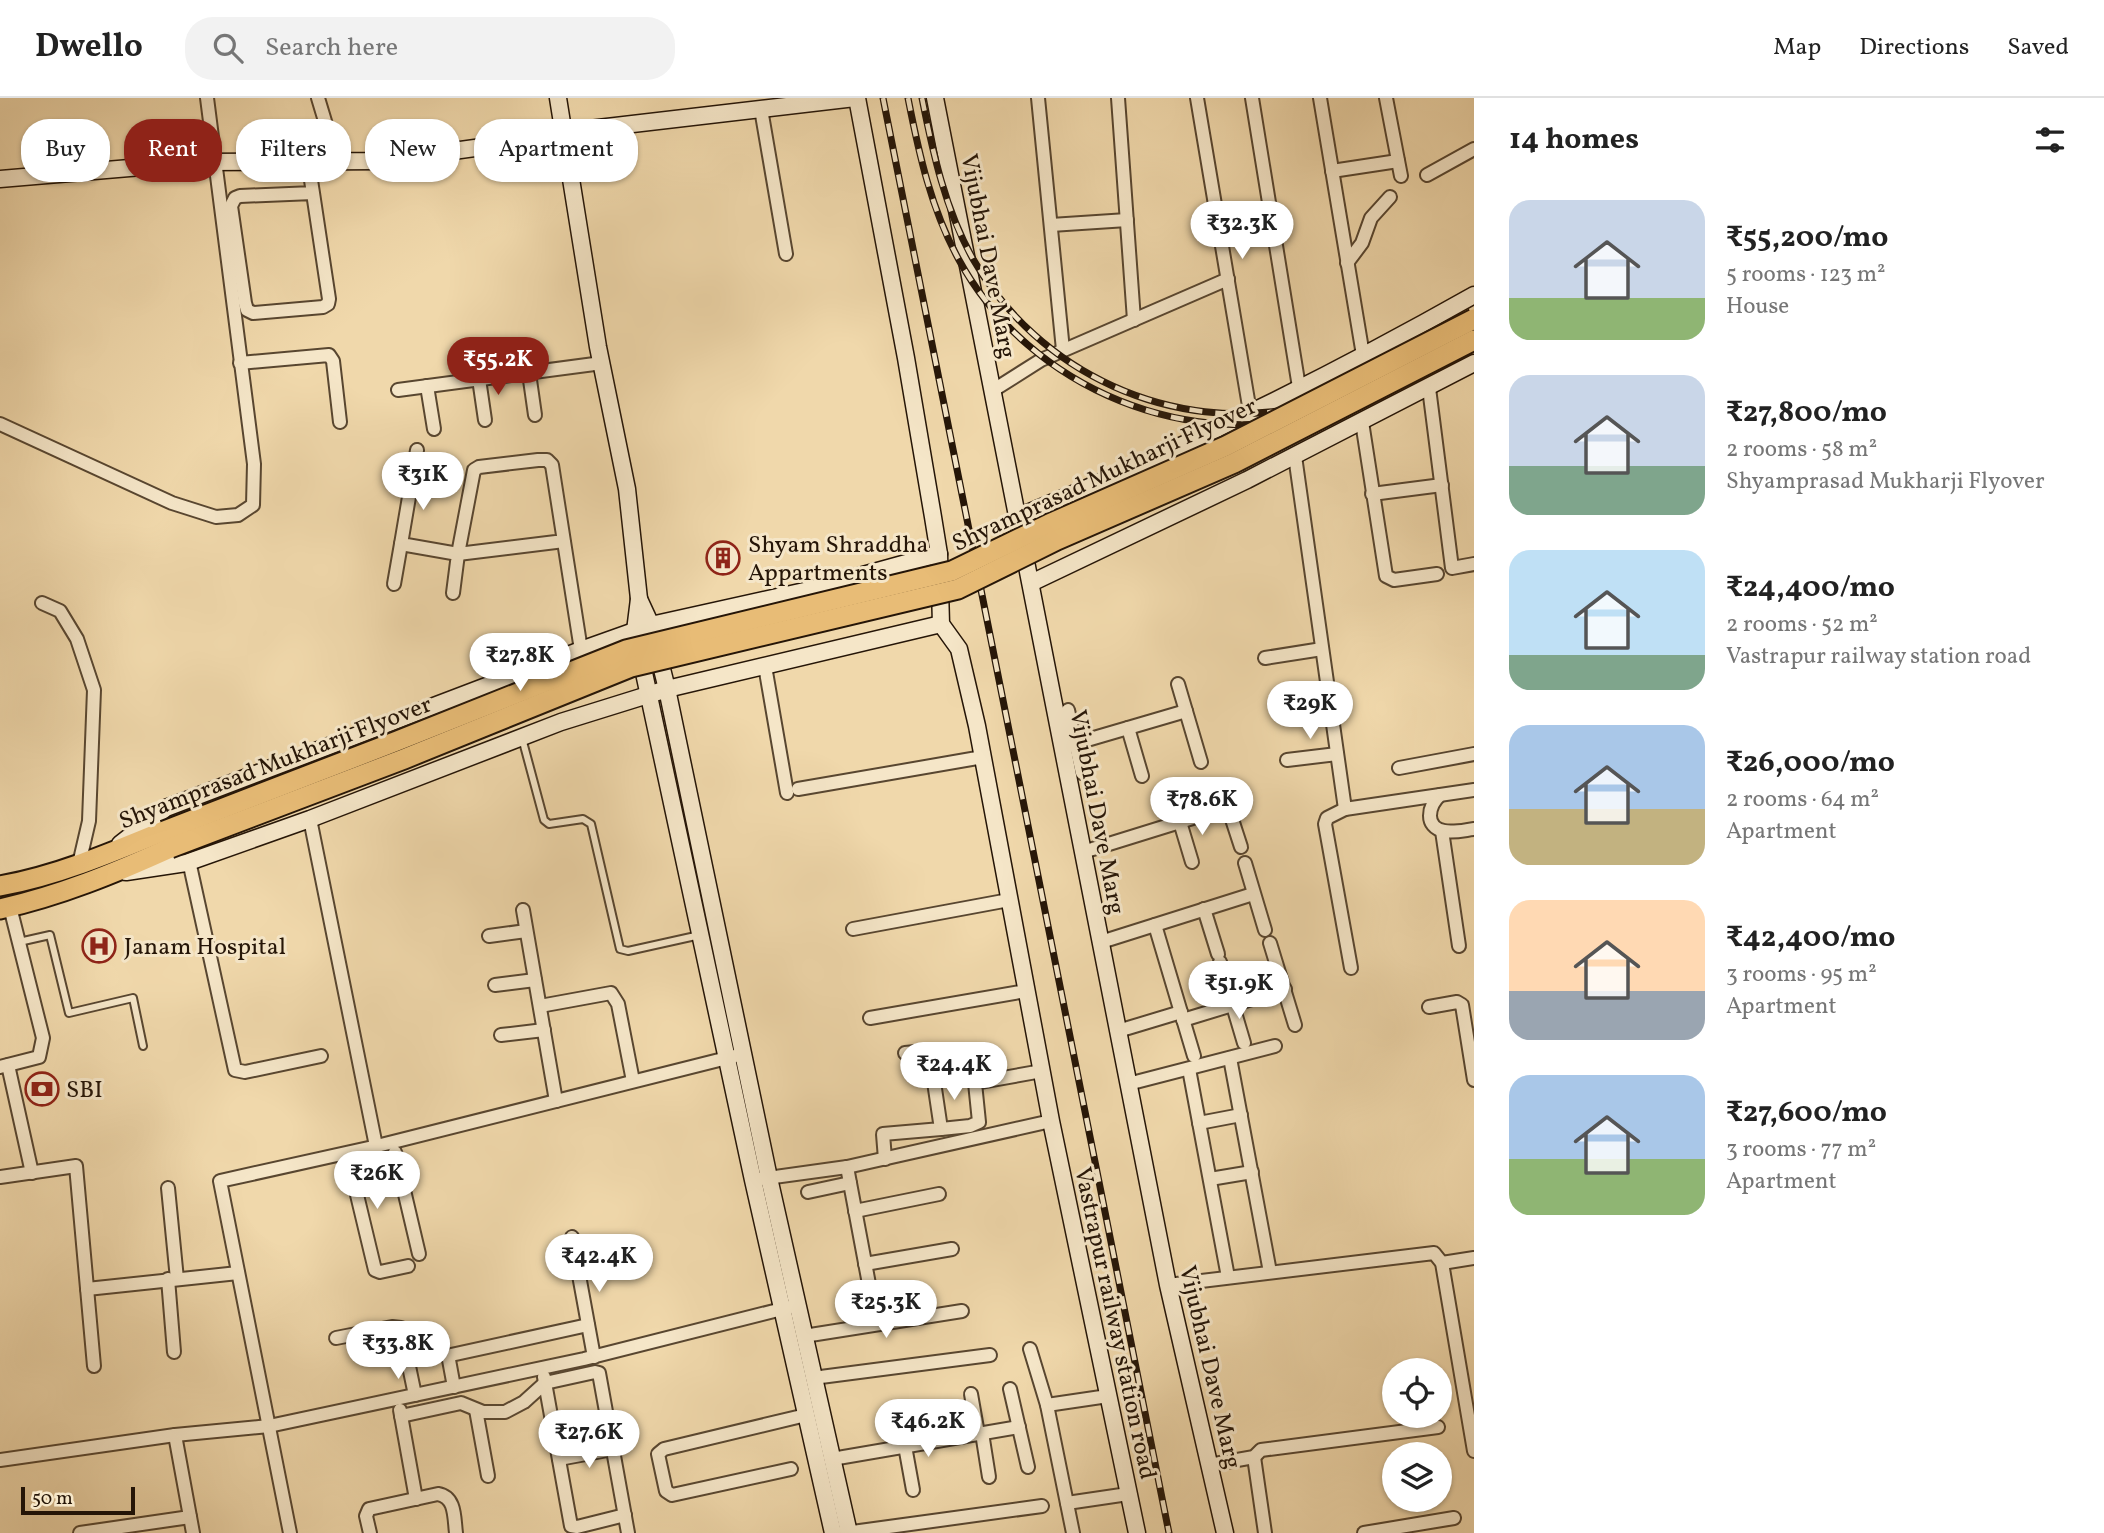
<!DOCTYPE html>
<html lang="en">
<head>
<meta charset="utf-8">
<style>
	body { margin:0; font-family:Vollkorn,serif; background:#f2f2f2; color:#222; height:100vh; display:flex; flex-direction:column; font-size:26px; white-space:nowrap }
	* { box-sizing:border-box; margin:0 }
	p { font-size:23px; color:#767676 }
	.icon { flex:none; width:38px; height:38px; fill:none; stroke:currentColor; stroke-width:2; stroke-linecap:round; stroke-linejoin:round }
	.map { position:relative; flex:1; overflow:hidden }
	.drawer { display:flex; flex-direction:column; background:#fff; width:630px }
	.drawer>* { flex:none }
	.hud { position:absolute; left:21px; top:21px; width:665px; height:63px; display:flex; gap:14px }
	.controls { position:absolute; left:1382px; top:1260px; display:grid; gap:14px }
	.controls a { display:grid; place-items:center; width:70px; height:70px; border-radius:50%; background:#fff; box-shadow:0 2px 5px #0004; font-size:35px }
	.scale { position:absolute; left:21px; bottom:18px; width:114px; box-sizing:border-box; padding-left:7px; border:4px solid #251507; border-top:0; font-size:19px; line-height:24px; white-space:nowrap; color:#251507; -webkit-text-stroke:5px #f5e6c8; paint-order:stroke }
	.price { position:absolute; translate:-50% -60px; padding:0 16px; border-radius:24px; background:#fff; color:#222; font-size:23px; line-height:46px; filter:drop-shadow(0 2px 4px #0008) }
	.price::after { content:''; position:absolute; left:50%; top:42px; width:21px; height:16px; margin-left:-10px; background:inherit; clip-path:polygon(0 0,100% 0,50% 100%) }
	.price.active { background:#8f2418; color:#fff }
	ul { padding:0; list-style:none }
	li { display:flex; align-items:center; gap:21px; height:175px; padding:0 35px }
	li span { display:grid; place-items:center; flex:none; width:196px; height:140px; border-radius:21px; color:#555 }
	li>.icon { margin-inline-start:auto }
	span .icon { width:84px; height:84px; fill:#fffc; stroke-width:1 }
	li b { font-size:30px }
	h2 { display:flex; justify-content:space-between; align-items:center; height:84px; padding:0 35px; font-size:30px }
	.pill { padding:0 24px; border-radius:28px; background:#fff; box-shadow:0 2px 5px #0004; font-size:24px; line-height:63px }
	.pill.active { background:#8f2418; color:#fff }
	header { display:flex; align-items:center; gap:42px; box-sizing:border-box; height:98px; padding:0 35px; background:#fff; border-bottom:2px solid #e0e0e0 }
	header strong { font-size:33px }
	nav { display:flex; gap:38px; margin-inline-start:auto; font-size:24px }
	.search { width:490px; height:63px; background:#f2f2f2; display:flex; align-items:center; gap:18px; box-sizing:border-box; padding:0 24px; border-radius:28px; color:#767676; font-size:26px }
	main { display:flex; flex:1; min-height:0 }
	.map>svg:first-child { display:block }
</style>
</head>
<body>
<header>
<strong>Dwello</strong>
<div class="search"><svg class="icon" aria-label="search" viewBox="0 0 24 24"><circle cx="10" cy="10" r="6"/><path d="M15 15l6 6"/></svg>Search here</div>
<nav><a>Map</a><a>Directions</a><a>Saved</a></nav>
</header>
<main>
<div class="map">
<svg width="1474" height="1435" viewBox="0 0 1474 1435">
	<rect width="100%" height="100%" fill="#f0d8ab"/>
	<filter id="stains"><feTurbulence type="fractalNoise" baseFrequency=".00286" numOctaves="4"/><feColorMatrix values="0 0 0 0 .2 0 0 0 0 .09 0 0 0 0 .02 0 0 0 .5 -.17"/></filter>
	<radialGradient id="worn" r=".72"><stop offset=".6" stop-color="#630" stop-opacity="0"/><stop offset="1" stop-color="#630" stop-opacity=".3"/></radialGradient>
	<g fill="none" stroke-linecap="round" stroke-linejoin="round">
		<defs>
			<g id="lane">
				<polyline points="522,640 544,722 549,726 583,721 591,726 620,851 628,853 700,837"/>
				<polyline points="19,844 50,837 69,915 133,900 143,948"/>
			</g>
			<g id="street">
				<polyline points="318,0 337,63"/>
				<polyline points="1038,0 1063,252"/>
				<polyline points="1118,0 1134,222"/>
				<polyline points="1197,0 1250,314"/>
				<polyline points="1252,0 1299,289"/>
				<polyline points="1320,0 1363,257"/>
				<polyline points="1386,0 1401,78"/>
				<polyline points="761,11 786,156"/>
				<polyline points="308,63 313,95 329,201 328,206 323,209 253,215 247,212 245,205 231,108 235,100 240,98 313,95"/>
				<polyline points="1332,73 1398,63"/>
				<polyline points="1427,77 1474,51"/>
				<polyline points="1051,127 1127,122"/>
				<polyline points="1347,165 1362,145 1371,120 1390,99"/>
				<polyline points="240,265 329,257 333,263 340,324"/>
				<polyline points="529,275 535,317"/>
				<polyline points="479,281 485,322"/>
				<polyline points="427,288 434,331"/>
				<polyline points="1429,290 1452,470 1474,466"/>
				<polyline points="398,292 602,265"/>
				<polyline points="992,293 1041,262 1228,181"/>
				<polyline points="1362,324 1386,478 1394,482 1437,476"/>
				<polyline points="0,326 172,405 216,419 238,417 253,407 254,366 207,0"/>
				<polyline points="417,352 401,446 458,456 453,495"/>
				<polyline points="1295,358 1345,711 1474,692"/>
				<polyline points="1372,396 1442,387"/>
				<polyline points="564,443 458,456 474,372 479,369 538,362 547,362 552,367 581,552"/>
				<polyline points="394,486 401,446"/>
				<polyline points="42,505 60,513 77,541 94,592 89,723 79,766"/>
				<polyline points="1265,560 1322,551"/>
				<polyline points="765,568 787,695"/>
				<polyline points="1178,586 1201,664"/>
				<polyline points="1068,612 1082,675"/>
				<polyline points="1128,630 1142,678"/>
				<polyline points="1063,649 1186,613"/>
				<polyline points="1287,662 1337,656"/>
				<polyline points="1399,670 1474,656"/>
				<polyline points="1221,687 1228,709"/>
				<polyline points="798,691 983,659"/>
				<path d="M1440,697C1428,708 1424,729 1444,733C1454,735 1465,732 1474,731"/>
				<polyline points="1345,711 1327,720 1325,726 1351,870"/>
				<polyline points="310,721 376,1048"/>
				<polyline points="1180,724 1192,764"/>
				<polyline points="1442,733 1459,848"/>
				<polyline points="1083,754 1228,709 1241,749"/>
				<polyline points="189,763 235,972 245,974 321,958"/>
				<polyline points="1245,765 1265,832"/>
				<polyline points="1204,811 1218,856"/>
				<polyline points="523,812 556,1003"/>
				<polyline points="1155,827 1194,958"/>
				<polyline points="853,831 1009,802"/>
				<polyline points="489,838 526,833"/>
				<polyline points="1101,844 1253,796"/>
				<polyline points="1270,845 1295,927"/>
				<polyline points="1220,864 1244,945"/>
				<polyline points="495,887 535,882"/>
				<polyline points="540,908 611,895 618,906 633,983"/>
				<polyline points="1429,909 1457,904 1462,907 1474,982"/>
				<polyline points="870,920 1026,893"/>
				<polyline points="1183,922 1285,891"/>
				<polyline points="1118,933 1181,914"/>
				<polyline points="501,937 544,932"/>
				<polyline points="971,958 975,985"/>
				<polyline points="1230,960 1270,1174"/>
				<polyline points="8,967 32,1075"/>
				<polyline points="0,969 39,959 43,940 10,809"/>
				<polyline points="1189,971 1228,1179"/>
				<polyline points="1128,986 1275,948"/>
				<polyline points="1199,1025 1241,1017"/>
				<polyline points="941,1031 970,1028 979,1024 975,985 1042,973"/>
				<polyline points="395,1054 419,1156"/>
				<polyline points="397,1059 354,1071 352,1076 375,1172 380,1174 408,1168"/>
				<polyline points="885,1061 883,1036 941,1031 930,957 926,953 905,955"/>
				<polyline points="847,1069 869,1186"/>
				<polyline points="0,1079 76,1068 94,1268"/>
				<polyline points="760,1081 847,1069 1051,1023"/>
				<polyline points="1210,1081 1252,1074"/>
				<polyline points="168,1090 177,1181"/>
				<polyline points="808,1094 850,1085"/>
				<polyline points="855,1113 939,1096"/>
				<polyline points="572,1139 594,1259"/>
				<polyline points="1442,1165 1474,1160"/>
				<polyline points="865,1166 952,1151"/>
				<polyline points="168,1181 174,1254"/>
				<polyline points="1168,1187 1434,1155 1442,1165 1474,1353"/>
				<polyline points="87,1191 238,1175"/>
				<polyline points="804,1238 962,1213"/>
				<polyline points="336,1240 392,1229 401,1230 415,1297"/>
				<polyline points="1030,1251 1047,1307 1073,1435"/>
				<polyline points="544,1279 571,1428 577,1429 625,1417"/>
				<polyline points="813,1280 990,1257"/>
				<polyline points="454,1289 449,1262 451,1257 588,1227"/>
				<polyline points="1010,1291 1028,1369"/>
				<polyline points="971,1296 978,1336"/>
				<polyline points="1047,1307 1108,1298"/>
				<polyline points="400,1312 416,1401"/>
				<polyline points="476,1312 488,1378"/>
				<polyline points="401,1318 461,1305 483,1314 505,1314 524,1304 545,1285 595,1274 599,1275 628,1435"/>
				<polyline points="982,1335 989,1379"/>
				<polyline points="175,1337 193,1435"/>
				<polyline points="905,1348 913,1392"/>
				<polyline points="1254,1359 1265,1435"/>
				<polyline points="559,1361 613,1351"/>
				<polyline points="832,1361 1019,1329"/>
				<polyline points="0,1362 175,1337 269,1328 584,1261 790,1209"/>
				<polyline points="1209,1367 1254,1359 1261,1352 1438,1329"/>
				<polyline points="791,1371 672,1397 666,1393 658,1356 664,1351 806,1317"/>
				<polyline points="1067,1405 1128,1396"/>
				<polyline points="80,1435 190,1419"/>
				<polyline points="290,1435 220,1083 373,1049 743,956"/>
				<path d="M370,1435L366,1418L369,1411L438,1396C456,1399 454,1420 456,1435"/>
				<polyline points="845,1435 1042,1408"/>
				<polyline points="1364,1435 1454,1420"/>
			</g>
			<g id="secondary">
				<polyline points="558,0 598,249 627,391 639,501 635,533 753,1082 833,1435"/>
				<polyline points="857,0 906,260 933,419 939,456 941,526 959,551 977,628 1051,1023 1137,1435"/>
				<polyline points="935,0 1168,1187 1225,1435"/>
				<polyline points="0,81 200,64 381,63 511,45 564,34 855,0"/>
				<path d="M1018,419C1175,355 1327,280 1474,197"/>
				<polyline points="1031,485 1247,382 1474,265"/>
				<polyline points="639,501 651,527 667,591 769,1080 849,1435"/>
				<polyline points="120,746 166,710 581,552 651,527 809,492 939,456"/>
				<polyline points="126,774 186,765 310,721 561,624 667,591 941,526"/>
			</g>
			<g id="primary">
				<path d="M0,788C56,778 111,755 164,733"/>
				<path d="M0,811C59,798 115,775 170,750"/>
			</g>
		</defs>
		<use href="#lane" stroke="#584630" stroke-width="10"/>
		<use href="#street" stroke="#584630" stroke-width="16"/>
		<use href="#secondary" stroke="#251507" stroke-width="19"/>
		<use href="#primary" stroke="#251507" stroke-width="23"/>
		<use href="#lane" stroke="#f5e6c8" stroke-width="6"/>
		<use href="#street" stroke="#f5e6c8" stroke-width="12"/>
		<use href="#secondary" stroke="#f5e6c8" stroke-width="16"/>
		<use href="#primary" stroke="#e8bc76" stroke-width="19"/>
		<defs>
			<g id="rail">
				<polyline points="883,0 1169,1435"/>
				<path d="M908,0C919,56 931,111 959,162C1030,292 1192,357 1333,313C1381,298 1430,265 1474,239"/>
				<path d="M922,0C933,55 945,111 973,161C1038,275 1172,337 1302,309C1340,301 1374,282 1409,265"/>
			</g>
		</defs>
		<use href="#rail" stroke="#251507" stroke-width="7"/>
		<use href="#rail" stroke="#f5e6c8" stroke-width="4.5" stroke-dasharray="13" stroke-linecap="butt"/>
		<defs>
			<g id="primary-bridge">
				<polyline points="164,733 397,643 626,552 952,473 1049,426 1226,348 1474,221"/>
				<polyline points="170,750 404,661 631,569 958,491 1057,442 1234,365 1474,242"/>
			</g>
		</defs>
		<use href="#primary-bridge" stroke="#251507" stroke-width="23" stroke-linecap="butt"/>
		<use href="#primary-bridge" stroke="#e8bc76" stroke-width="19"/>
	</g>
	<defs>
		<symbol id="building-ring" viewBox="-11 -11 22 22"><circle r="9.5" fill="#f5e6c8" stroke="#8f2418" stroke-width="1.5"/><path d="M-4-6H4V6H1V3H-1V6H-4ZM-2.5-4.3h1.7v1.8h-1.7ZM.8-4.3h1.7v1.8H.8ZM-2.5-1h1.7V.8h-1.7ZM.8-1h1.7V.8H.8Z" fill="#8f2418"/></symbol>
		<symbol id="hospital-ring" viewBox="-11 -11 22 22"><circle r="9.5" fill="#f5e6c8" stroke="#8f2418" stroke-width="1.5"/><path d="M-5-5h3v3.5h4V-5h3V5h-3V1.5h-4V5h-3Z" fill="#8f2418"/></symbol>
		<symbol id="bank-ring" viewBox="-11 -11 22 22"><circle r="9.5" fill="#f5e6c8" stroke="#8f2418" stroke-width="1.5"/><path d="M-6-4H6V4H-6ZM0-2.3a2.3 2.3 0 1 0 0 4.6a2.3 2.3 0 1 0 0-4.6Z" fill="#8f2418"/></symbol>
	</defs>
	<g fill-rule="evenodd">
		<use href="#building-ring" x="704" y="441" width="38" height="38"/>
		<use href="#hospital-ring" x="80" y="829" width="38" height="38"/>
		<use href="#bank-ring" x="23" y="972" width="38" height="38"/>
	</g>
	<g text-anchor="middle" stroke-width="6" stroke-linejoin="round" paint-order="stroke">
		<g font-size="24" fill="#251507" stroke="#f5e6c8">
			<text transform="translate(989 158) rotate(79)" y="8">Vijubhai Dave Marg</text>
			<text transform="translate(1104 376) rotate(-25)" y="8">Shyamprasad Mukharji Flyover</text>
			<text transform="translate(275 664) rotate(-21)" y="8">Shyamprasad Mukharji Flyover</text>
			<text transform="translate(1098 714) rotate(79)" y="8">Vijubhai Dave Marg</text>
			<text transform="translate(1116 1225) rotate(78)" y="8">Vastrapur railway station road</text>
			<text transform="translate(1211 1269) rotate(77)" y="8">Vijubhai Dave Marg</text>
		</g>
		<g font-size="24" fill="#251507" stroke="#f5e6c8" text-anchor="start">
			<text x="748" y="454">Shyam Shraddha<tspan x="748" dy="28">Appartments</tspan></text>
			<text x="124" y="856">Janam Hospital</text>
			<text x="66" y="999">SBI</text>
		</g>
	</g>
	<rect width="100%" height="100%" filter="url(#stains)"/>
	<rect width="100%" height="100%" fill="url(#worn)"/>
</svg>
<div class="controls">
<a><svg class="icon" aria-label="locate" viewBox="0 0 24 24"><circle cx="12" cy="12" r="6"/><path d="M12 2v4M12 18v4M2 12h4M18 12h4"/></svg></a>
<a><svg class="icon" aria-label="layers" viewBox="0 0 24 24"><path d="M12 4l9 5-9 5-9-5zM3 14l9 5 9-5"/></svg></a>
</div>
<div class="scale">50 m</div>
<b class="price" style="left:1242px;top:163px">₹32.3K</b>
<b class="price active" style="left:498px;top:299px">₹55.2K</b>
<b class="price" style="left:423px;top:414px">₹31K</b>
<b class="price" style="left:520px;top:595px">₹27.8K</b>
<b class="price" style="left:1310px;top:643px">₹29K</b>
<b class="price" style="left:1202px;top:739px">₹78.6K</b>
<b class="price" style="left:1239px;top:923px">₹51.9K</b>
<b class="price" style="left:954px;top:1004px">₹24.4K</b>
<b class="price" style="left:377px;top:1113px">₹26K</b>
<b class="price" style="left:599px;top:1196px">₹42.4K</b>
<b class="price" style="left:886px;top:1242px">₹25.3K</b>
<b class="price" style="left:398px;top:1283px">₹33.8K</b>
<b class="price" style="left:928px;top:1361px">₹46.2K</b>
<b class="price" style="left:589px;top:1372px">₹27.6K</b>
<div class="hud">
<a class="pill">Buy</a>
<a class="pill active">Rent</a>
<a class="pill">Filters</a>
<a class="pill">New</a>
<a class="pill">Apartment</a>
</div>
</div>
<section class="drawer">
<h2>14 homes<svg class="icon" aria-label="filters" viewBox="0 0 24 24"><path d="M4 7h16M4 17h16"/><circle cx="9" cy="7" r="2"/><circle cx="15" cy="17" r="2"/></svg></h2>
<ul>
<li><span style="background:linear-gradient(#c9d6e8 70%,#8fb573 0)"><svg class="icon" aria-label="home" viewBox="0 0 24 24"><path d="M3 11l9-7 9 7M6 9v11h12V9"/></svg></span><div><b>₹55,200/mo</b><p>5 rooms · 123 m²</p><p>House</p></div></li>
<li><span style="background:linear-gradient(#c9d6e8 65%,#7fa58c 0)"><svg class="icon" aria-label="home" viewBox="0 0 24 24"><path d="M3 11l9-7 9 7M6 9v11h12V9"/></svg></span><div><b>₹27,800/mo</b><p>2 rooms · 58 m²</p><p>Shyamprasad Mukharji Flyover</p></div></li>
<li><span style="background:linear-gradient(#bfe0f5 75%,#7fa58c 0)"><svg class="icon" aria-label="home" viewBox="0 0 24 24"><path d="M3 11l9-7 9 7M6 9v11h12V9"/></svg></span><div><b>₹24,400/mo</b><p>2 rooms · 52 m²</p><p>Vastrapur railway station road</p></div></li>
<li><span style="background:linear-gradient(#a9c7e8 60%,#c2b280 0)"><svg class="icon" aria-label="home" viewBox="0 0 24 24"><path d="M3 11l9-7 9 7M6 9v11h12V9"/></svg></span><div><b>₹26,000/mo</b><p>2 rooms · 64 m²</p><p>Apartment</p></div></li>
<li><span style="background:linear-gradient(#ffd9b3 65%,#9aa5b1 0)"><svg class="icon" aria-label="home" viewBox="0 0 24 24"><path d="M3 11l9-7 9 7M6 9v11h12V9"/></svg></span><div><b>₹42,400/mo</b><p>3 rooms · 95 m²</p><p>Apartment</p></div></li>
<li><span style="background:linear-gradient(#a9c7e8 60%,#8fb573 0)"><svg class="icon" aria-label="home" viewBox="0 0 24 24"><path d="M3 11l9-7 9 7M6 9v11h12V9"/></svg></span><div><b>₹27,600/mo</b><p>3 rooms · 77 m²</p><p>Apartment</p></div></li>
</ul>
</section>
</main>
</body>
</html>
